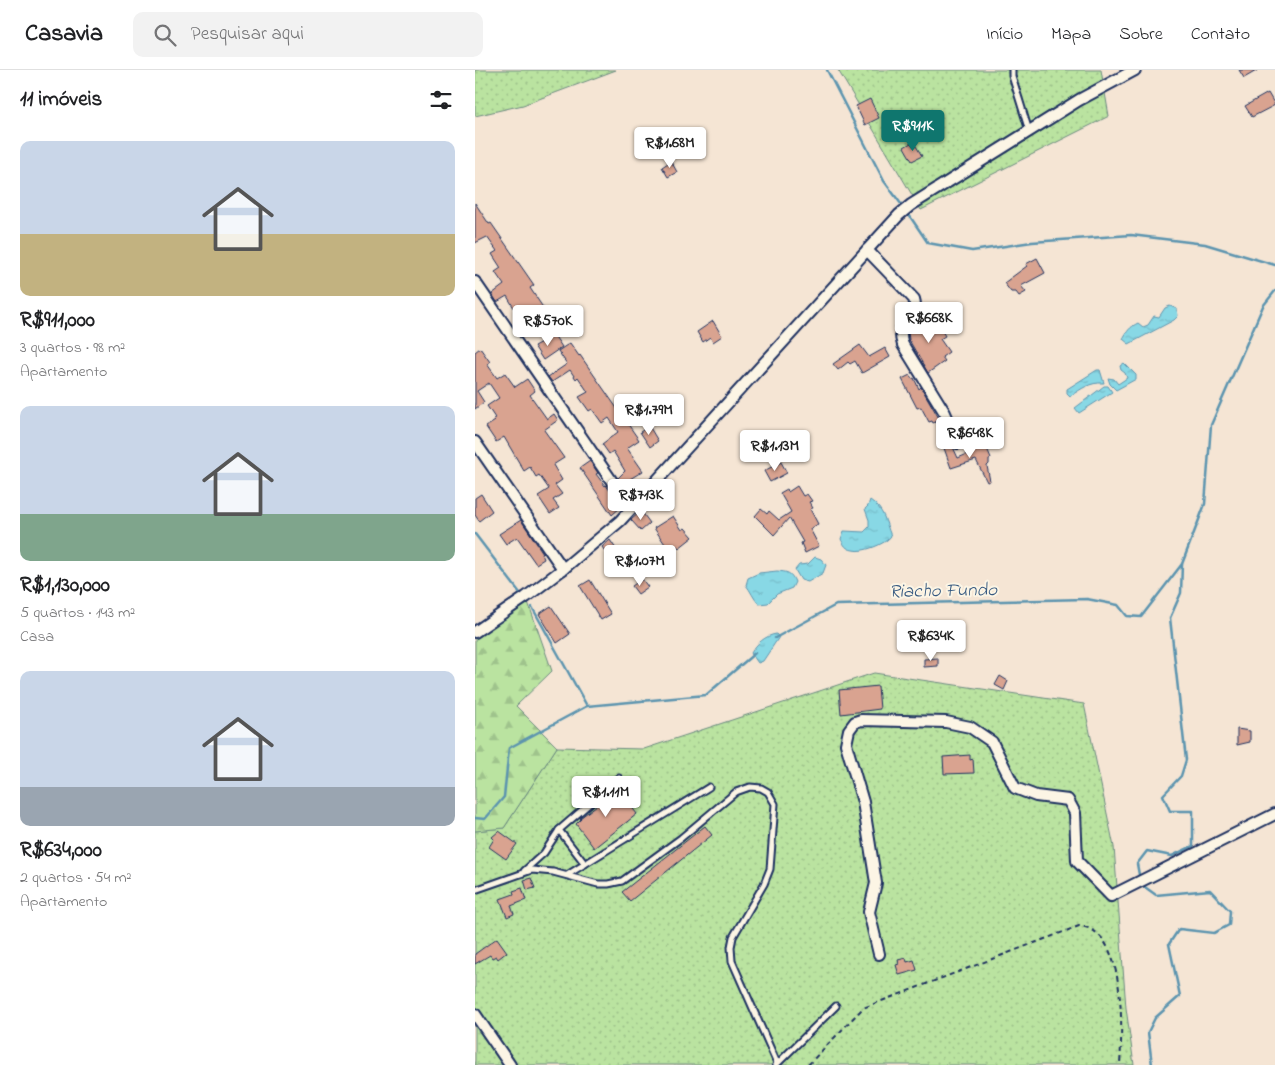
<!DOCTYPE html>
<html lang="pt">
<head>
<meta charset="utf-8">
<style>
	body { margin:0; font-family:"Indie Flower",sans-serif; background:#f2f2f2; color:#202124; height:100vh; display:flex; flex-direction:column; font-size:19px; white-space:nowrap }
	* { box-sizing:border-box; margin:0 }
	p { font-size:16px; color:#757577 }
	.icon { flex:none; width:28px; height:28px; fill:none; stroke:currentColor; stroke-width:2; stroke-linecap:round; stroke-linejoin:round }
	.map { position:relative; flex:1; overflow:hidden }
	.panel { display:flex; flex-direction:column; background:#fff; width:475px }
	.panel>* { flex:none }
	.price { position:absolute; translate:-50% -42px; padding:0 11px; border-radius:5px; background:#fff; color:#222; font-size:16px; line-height:32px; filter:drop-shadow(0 1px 2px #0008) }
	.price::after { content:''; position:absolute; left:50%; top:30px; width:15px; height:11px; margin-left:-8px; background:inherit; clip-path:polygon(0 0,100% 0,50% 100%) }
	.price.active { background:#0f766e; color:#fff }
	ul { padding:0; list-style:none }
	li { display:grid; align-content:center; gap:10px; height:265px; padding:0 20px }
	li span { display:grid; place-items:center; height:155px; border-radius:10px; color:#555 }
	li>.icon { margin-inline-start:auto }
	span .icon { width:90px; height:90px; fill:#fffc; stroke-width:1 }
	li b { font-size:21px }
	h2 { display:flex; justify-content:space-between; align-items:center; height:60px; padding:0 20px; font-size:21px }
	header { display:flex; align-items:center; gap:30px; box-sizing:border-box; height:70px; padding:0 25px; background:#fff; border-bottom:1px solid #e0e0e0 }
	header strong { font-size:24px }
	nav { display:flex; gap:28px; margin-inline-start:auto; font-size:18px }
	.search { width:350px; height:45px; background:#f2f2f2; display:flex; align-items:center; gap:12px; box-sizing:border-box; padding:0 18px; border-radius:10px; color:#757577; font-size:19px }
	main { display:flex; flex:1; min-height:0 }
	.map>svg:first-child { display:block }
</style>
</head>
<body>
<header>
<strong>Casavia</strong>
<div class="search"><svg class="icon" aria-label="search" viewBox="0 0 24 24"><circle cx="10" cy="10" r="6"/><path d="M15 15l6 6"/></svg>Pesquisar aqui</div>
<nav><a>Início</a><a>Mapa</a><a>Sobre</a><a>Contato</a></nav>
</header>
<main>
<section class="panel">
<h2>11 imóveis<svg class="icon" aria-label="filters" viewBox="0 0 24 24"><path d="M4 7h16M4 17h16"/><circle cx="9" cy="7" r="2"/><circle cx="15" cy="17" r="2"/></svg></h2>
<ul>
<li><span style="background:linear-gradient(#c9d6e8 60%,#c2b280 0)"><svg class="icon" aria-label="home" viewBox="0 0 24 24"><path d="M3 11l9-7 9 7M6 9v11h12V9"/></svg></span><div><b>R$911,000</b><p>3 quartos · 98 m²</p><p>Apartamento</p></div></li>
<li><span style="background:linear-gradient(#c9d6e8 70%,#7fa58c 0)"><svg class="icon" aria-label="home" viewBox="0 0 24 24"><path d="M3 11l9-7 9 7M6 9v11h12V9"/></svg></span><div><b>R$1,130,000</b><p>5 quartos · 143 m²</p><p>Casa</p></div></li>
<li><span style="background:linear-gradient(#c9d6e8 75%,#9aa5b1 0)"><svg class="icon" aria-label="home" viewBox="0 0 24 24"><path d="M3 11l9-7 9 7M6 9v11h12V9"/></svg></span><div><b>R$634,000</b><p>2 quartos · 54 m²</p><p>Apartamento</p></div></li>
</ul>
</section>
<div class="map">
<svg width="800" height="995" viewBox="0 0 800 995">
	<defs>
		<pattern id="grass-dots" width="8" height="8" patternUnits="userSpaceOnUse" patternTransform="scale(1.25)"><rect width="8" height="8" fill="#bae3a0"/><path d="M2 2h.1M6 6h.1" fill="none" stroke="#9fc38c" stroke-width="1.8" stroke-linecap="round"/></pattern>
		<pattern id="forest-firs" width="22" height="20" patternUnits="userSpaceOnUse" patternTransform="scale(1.25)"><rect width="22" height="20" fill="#bae3a0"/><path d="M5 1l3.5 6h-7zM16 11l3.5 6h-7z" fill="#9fc38c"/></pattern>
		<pattern id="water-ripples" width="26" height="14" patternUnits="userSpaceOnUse" patternTransform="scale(1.25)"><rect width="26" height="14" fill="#88d8e5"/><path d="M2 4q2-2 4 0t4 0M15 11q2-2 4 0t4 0" fill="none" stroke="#75bac7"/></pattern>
	</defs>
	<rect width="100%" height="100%" fill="#f5e5d4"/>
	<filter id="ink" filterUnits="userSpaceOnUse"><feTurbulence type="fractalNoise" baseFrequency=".02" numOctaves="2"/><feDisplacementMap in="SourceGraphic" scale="10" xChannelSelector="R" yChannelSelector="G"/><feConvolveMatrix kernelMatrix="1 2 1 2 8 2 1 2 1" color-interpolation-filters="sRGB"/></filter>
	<g filter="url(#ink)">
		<g fill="url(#grass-dots)" stroke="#6a897f">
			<polygon points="0,0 141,0 48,35 0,46"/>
			<polygon points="363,0 626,0 634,46 446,140"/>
			<polygon points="399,603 609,634 639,777 651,938 659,995 0,995 0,761 29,758 82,677 169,679"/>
		</g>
		<polygon fill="url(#forest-firs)" stroke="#6a897f" points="53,532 77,601 41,636 82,677 29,758 0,761 0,567"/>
		<g fill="url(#water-ripples)" stroke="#5c94af">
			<path d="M695,236L702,239L703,246L699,250L654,274L648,269C652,261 655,257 663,253L668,257L673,255L679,246L684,247L690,238Z"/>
			<polygon points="649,293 661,305 661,309 641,320 635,314 633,308 639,309 643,314 652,308 650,303 646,300 645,296"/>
			<path d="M622,300H625L629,313C614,312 607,319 595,326L592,323V319Z"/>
			<polygon points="629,316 633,316 637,322 604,343 600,338"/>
			<path d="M395,430C409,439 410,451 416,466C411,474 387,483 378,480C371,479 369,475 366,469L369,461L389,462L394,457V450L390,439L393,436Z"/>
			<polygon points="340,487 346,489 351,495 348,503 333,512 326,510 320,500 324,495 333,494"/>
			<path d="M302,501C312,502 316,502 320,512L317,518L302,524L293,533L284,534C278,528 276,521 271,515L273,508L284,503Z"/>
			<path d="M301,564L304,567L288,591L283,593L276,583C282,573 290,566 301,564Z"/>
		</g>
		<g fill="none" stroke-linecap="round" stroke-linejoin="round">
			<g stroke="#5c94af" stroke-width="2.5">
				<polyline points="352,0 409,111 429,138"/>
				<polyline points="432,142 453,173 497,181 557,172 656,165 730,174 800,195"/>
				<polyline points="0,464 45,523"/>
				<polyline points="57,537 112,636"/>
				<polyline points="300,568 361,535 612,529 643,535 652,546 666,547 707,494 730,434 736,355 788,236 800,221"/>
				<polyline points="0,748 10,749 29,727 34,678 112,636 231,625 280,583"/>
				<polyline points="665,810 662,794 672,781 697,786 718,776 718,741 695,741 688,725 706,706 711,690 695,548 706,523 707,494"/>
				<polyline points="667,815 681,825 735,820 755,841 754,855 739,863 704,859 694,874 705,926 680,948 673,962 677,995"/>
			</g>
		</g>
		<g fill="#d9a390" stroke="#1b2f5e">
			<polygon points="764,0 783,0 769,8"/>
			<polygon points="793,23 800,35 777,47 770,36"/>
			<polygon points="395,29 404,48 390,55 381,36"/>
			<polygon points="436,73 439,77 441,76 447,86 437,91 429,77"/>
			<polygon points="196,91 202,102 193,107 187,97"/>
			<polygon points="0,133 14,154 16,153 59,215 55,218 73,245 52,260 32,226 22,232 17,224 29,215 20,202 26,198 17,184 22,181 12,167 0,173"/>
			<polygon points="562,188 570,203 546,216 551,222 544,226 541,222 536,222 529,213 552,196 551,194"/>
			<polygon points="459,247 470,266 465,269 474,282 467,287 470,291 453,303 434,270 433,262 437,258"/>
			<polygon points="238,251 247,266 238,272 235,267 228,272 222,262"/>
			<polygon points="79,265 87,277 68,290 59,276"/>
			<polygon points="95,273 104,286 105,285 164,370 152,378 168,401 155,409 160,417 154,423 143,408 150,401 138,381 134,384 127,374 143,362 134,348 127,353 117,339 114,341 104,327 113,322 103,307 101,309 95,300 77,312 73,307 92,294 83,281"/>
			<polygon points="385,275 394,287 410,278 415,287 387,303 380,291 375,294 373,292 363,300 358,294"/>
			<polygon points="5,278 15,292 12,294 22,308 30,303 40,317 52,309 60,321 55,325 72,349 79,344 83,350 69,360 89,388 78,395 87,410 80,415 87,424 78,430 84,438 75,444 63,426 74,419 64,405 61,407 55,397 49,401 29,367 21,372 11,357 20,351 18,349 20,348 12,336 24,328 14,313 2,321 9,332 0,339 0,282"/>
			<polygon points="435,305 437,309 439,308 444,319 446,317 465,350 458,353 457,351 454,352 446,337 442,338 427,309"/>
			<polygon points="174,356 183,371 175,377 165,362"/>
			<polygon points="477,375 483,388 511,376 516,388 514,389 514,394 512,396 515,411 512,412 501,390 476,398 469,378"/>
			<polygon points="115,391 123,403 121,404 130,416 131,415 146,437 137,445 105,398"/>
			<polygon points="306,392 312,403 295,412 289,401"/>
			<polygon points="322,416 328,426 332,424 337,431 334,432 338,438 335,439 343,454 335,459 344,476 330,483 326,473 328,472 314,448 299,465 280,446 286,439 292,444 294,441 304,450 316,442 305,423 312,419 313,422"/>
			<polygon points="6,424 17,441 4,451 0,445 0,428"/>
			<polygon points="166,441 175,453 166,461 156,450"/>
			<polygon points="198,446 207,460 210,458 218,467 204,478 202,476 194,480 179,458"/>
			<polygon points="46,450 68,483 67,484 69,489 61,494 42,467 31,474 24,464"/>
			<polygon points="135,470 151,494 143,500 127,477"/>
			<polygon points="167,509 173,517 163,524 157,516"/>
			<polygon points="115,510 136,544 126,550 105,516"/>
			<polygon points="76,536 95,564 82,573 64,544"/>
			<polygon points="463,588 463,596 449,597 449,589"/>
			<polygon points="525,606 533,611 529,620 520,615"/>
			<polygon points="403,616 405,639 366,644 364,620"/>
			<polygon points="762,659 775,661 775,672 762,675"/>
			<polygon points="495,685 495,690 498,689 499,703 469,704 468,687"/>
			<polygon points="143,719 162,744 119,778 101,754 106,749 105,748"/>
			<polygon points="230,756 237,765 155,831 147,822"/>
			<polygon points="24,761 42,774 31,789 14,777 19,769 17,767"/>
			<polygon points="56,808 60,818 52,820 49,810"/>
			<polygon points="47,818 51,830 36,836 39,844 32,847 25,829 39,824 38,821"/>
			<polygon points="22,868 32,882 23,889 21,886 17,888 15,885 0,894 0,884"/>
			<polygon points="431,888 432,892 439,890 442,900 424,905 421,895 424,894 423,890"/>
		</g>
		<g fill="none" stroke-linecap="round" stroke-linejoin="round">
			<defs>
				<g id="lane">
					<polyline points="537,0 537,6 554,61"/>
					<polyline points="84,760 110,794"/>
					<polyline points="49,801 69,783 84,760 144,708"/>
					<polyline points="92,805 234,717"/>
					<polyline points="0,820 57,800 78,802 123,814 133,814 147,811 206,768 261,722 275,717 286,718 293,722 300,734 295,799 289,814 258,867 256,877 257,891 302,993"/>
					<polyline points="301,995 361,936"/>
				</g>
				<g id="street">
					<path d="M392,180L439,229C443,242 433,244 428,254C425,260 426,269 428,275L470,343L483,373"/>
					<polyline points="0,212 156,439"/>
					<polyline points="0,372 88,499"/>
					<polyline points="0,562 51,527 88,499 145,451 424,145 436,135 604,30 660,0"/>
					<polyline points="404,884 394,842 401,813 388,732 371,674 374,660 380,652 386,650 471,652 495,657 517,672 540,718 561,726 593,730 600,743 602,791 636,826 800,744"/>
					<polyline points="0,944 35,995"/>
				</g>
			</defs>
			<use href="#lane" stroke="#1b2f5e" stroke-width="9"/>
			<use href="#street" stroke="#1b2f5e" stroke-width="14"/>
			<path stroke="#1b2f5e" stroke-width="2" stroke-dasharray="5 4" stroke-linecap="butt" d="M333,995L388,938L604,856C652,859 647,961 645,995"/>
			<use href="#lane" stroke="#fcf5e5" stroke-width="5"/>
			<use href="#street" stroke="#fcf5e5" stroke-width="10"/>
		</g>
	</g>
	<g text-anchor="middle" stroke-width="4" stroke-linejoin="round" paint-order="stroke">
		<g font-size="19" font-style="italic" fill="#365980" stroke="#fcf5e5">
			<text transform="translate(468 519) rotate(-1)" y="7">Riacho Fundo</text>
		</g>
	</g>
</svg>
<b class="price active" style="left:438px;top:82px">R$911K</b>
<b class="price" style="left:195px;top:99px">R$1.68M</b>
<b class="price" style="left:454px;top:274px">R$668K</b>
<b class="price" style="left:73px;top:277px">R$570K</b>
<b class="price" style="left:174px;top:366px">R$1.79M</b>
<b class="price" style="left:495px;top:389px">R$648K</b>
<b class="price" style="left:300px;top:402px">R$1.13M</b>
<b class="price" style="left:166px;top:451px">R$713K</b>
<b class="price" style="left:165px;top:517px">R$1.07M</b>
<b class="price" style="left:456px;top:592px">R$634K</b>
<b class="price" style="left:131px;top:748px">R$1.11M</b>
</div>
</main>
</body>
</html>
